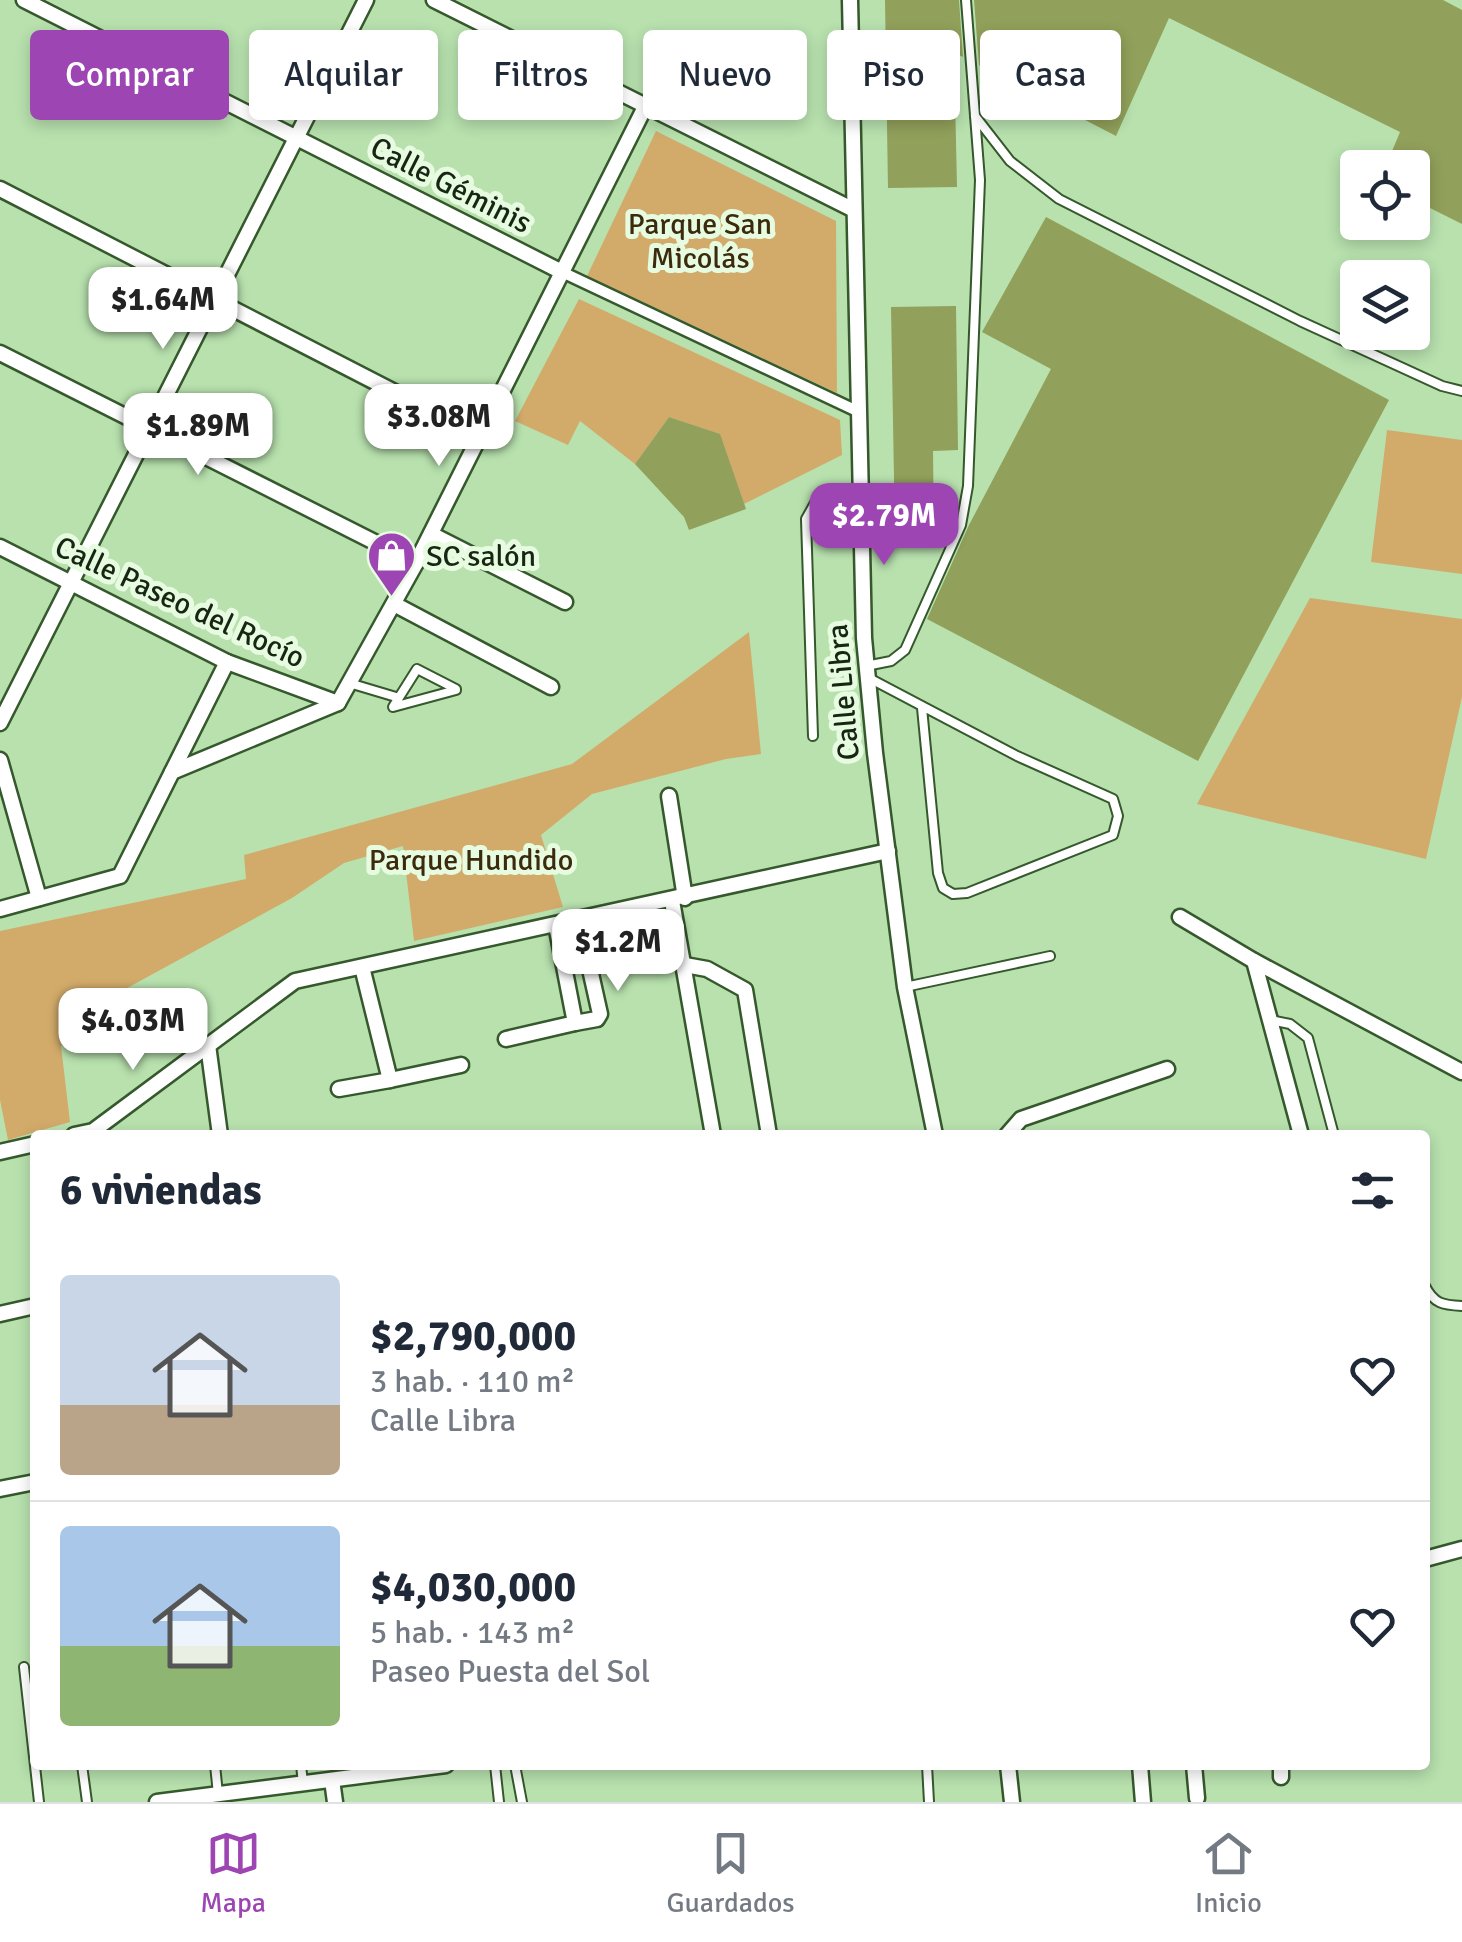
<!DOCTYPE html>
<html lang="es">
<head>
<meta charset="utf-8">
<style>
	body { margin:0; font-family:Signika,sans-serif; background:#f2f2f3; color:#1f2937; height:100vh; display:flex; flex-direction:column; font-size:38px; white-space:nowrap }
	* { box-sizing:border-box; margin:0 }
	p { font-size:32px; color:#747a83 }
	.icon { flex:none; width:55px; height:55px; fill:none; stroke:currentColor; stroke-width:2; stroke-linecap:round; stroke-linejoin:round }
	.map { position:relative; flex:1; overflow:hidden }
	.drawer { position:absolute; left:30px; top:1130px; width:1400px; height:640px; display:flex; flex-direction:column; background:#fff; border-radius:10px; box-shadow:0 5px 15px #0003 }
	.drawer>* { flex:none }
	.hud { position:absolute; left:30px; top:30px; width:1402px; height:90px; display:flex; gap:20px }
	.fabs { position:absolute; left:1340px; top:150px; display:grid; gap:20px }
	.fabs a { display:grid; place-items:center; width:90px; height:90px; border-radius:10px; background:#fff; box-shadow:0 5px 15px #0003; font-size:50px }
	.price { position:absolute; translate:-50% -85px; padding:0 22px; border-radius:20px; background:#fff; color:#222; font-size:32px; line-height:65px; filter:drop-shadow(0 2px 5px #0008) }
	.price::after { content:''; position:absolute; left:50%; top:60px; width:30px; height:22px; margin-left:-15px; background:inherit; clip-path:polygon(0 0,100% 0,50% 100%) }
	.price.selected { background:#9d45b2; color:#fff }
	ul { padding:0; list-style:none }
	li { display:flex; align-items:center; gap:30px; height:250px; padding:0 30px }
	li+li { border-top:2px solid #e0e1e3 }
	li span { display:grid; place-items:center; flex:none; width:280px; height:200px; border-radius:10px; color:#555 }
	li>.icon { margin-inline-start:auto }
	span .icon { width:120px; height:120px; fill:#fffc; stroke-width:1 }
	li b { font-size:42px }
	h2 { display:flex; justify-content:space-between; align-items:center; height:120px; padding:0 30px; font-size:42px }
	.pill { padding:0 35px; border-radius:10px; background:#fff; box-shadow:0 5px 15px #0003; font-size:35px; line-height:90px }
	.pill.selected { background:#9d45b2; color:#fff }
	.menu { display:flex; justify-content:space-around; align-items:center; height:140px; border-top:2px solid #e0e1e3; background:#fff; font-size:28px; color:#747a83 }
	.menu a { display:grid; justify-items:center; gap:5px }
	.menu .selected { color:#9d45b2 }
	.map>svg:first-child { display:block }
</style>
</head>
<body>
<div class="map">
<svg width="1462" height="1802" viewBox="0 0 1462 1802">
	<rect width="100%" height="100%" fill="#b8e1ae"/>
	<g fill="#d2ab6b">
		<polygon points="656,131 836,221 837,393 587,276"/>
		<polygon points="579,299 840,420 842,455 744,504 719,434 669,417 635,464 580,421 568,445 515,421"/>
		<polygon points="1387,430 1462,440 1462,574 1371,562"/>
		<polygon points="1310,598 1462,619 1462,697 1426,859 1197,804"/>
		<polygon points="749,632 761,754 726,759 592,794 541,835 563,907 414,941 403,846 344,863 292,898 118,993 92,1029 61,1046 70,1122 8,1140 0,1100 0,931 246,879 244,855 572,764"/>
	</g>
	<g fill="#91a05a">
		<polygon points="885,0 959,0 963,57 954,53 957,187 888,188"/>
		<polygon points="974,0 1443,0 1462,10 1462,224 1412,199 1412,168 1385,168 1400,132 1169,18 1116,136 979,65"/>
		<polygon points="1046,217 1389,400 1198,761 927,619 969,525 1051,369 982,332"/>
		<polygon points="956,306 958,450 933,451 934,533 895,534 891,307"/>
		<polygon points="669,417 720,434 746,509 689,530 684,517 635,464"/>
	</g>
	<g fill="none" stroke-linecap="round" stroke-linejoin="round">
		<defs>
			<g id="service">
				<polyline points="975,116 1010,161 1059,199 1300,321 1442,386 1462,391"/>
				<polyline points="866,666 891,661 905,650 961,525 968,486 980,180 966,0"/>
				<polygon points="417,669 456,689 456,690 393,707"/>
				<polyline points="867,677 1017,756 1113,799 1118,816 1113,835 967,893 953,894 943,888 938,873 922,708"/>
				<polyline points="349,683 396,697"/>
				<polyline points="813,736 806,519 816,501 860,487"/>
				<polyline points="905,987 1050,956"/>
				<polyline points="1270,1020 1290,1024 1308,1038 1334,1135"/>
				<path d="M1425,1286C1434,1304 1443,1305 1462,1306"/>
				<polyline points="24,1667 39,1802"/>
				<polyline points="82,1765 87,1802"/>
				<polyline points="215,1765 218,1794"/>
				<polyline points="301,1765 303,1783"/>
				<polyline points="495,1765 499,1802"/>
				<polyline points="515,1765 522,1802"/>
				<polyline points="927,1765 929,1802"/>
			</g>
			<polyline id="pedestrian" points="562,272 857,411"/>
			<g id="minor">
				<polyline points="24,0 562,272"/>
				<polyline points="434,0 854,210"/>
				<polyline points="850,0 864,638 875,753 905,987 935,1135"/>
				<polyline points="0,189 480,436"/>
				<polyline points="0,353 416,563"/>
				<polyline points="431,534 565,602"/>
				<polyline points="0,547 227,662 338,703"/>
				<polyline points="394,604 551,687"/>
				<polyline points="0,723 366,0"/>
				<polyline points="0,760 39,898"/>
				<polyline points="172,772 338,703 416,563 646,105"/>
				<polyline points="669,796 685,898"/>
				<polyline points="672,901 713,1135"/>
				<polyline points="0,909 120,876 227,662"/>
				<polyline points="1180,917 1254,961 1462,1072"/>
				<polyline points="1254,961 1301,1135"/>
				<polyline points="685,965 707,969 745,990 769,1135"/>
				<polyline points="575,1023 597,1019 600,1014 579,920"/>
				<polyline points="506,1039 575,1023 556,925"/>
				<polyline points="208,1045 220,1135"/>
				<polyline points="390,1080 461,1065"/>
				<polyline points="339,1089 390,1080 362,967"/>
				<polyline points="74,1135 93,1131 295,981 888,851"/>
				<polyline points="1007,1135 1021,1119 1167,1069"/>
				<polyline points="0,1152 35,1144"/>
				<polyline points="0,1314 35,1306"/>
				<polyline points="0,1489 35,1482"/>
				<polyline points="1425,1559 1462,1549"/>
				<polyline points="1008,1765 1012,1802"/>
				<polyline points="1140,1765 1143,1802"/>
				<polyline points="1194,1765 1197,1798"/>
				<polyline points="1281,1765 1281,1777"/>
				<polyline points="332,1780 335,1802"/>
				<polyline points="157,1802 446,1765"/>
			</g>
		</defs>
		<use href="#service" stroke="#35582c" stroke-width="12"/>
		<use href="#pedestrian" stroke="#35582c" stroke-width="15"/>
		<use href="#minor" stroke="#35582c" stroke-width="19"/>
		<use href="#service" stroke="#fff" stroke-width="8"/>
		<use href="#pedestrian" stroke="#fff" stroke-width="10"/>
		<use href="#minor" stroke="#fff" stroke-width="14"/>
	</g>
	<defs>
		<symbol id="shop-pin" viewBox="-11 -11 22 30"><path d="M0 17L-7.5 6A9.5 9.5 0 1 1 7.5 6Z" fill="#9d45b2" stroke="#e7fbe1"/><path d="M-5-2.5h2.3a2.7 3.5 0 0 1 5.4 0H5L5.5 6h-11ZM-1.5-2.5h3a1.5 2.3 0 0 0-3 0Z" fill="#fff"/></symbol>
	</defs>
	<g fill-rule="evenodd">
		<use href="#shop-pin" x="364" y="528" width="55" height="75"/>
	</g>
	<g text-anchor="middle" stroke-width="10" stroke-linejoin="round" paint-order="stroke">
		<g font-size="30" fill="#172613" stroke="#e7fbe1">
			<text transform="translate(451 185) rotate(27)" y="10">Calle Géminis</text>
			<text transform="translate(180 602) rotate(25)" y="10">Calle Paseo del Rocío</text>
			<text transform="translate(843 692) rotate(-95)" y="10">Calle Libra</text>
		</g>
		<g font-size="30" fill="#3b2a0c" stroke="#e7fbe1">
			<text x="700" y="234">Parque San<tspan x="700" dy="34">Micolás</tspan></text>
			<text x="471" y="870">Parque Hundido</text>
		</g>
		<g font-size="30" fill="#172613" stroke="#e7fbe1" text-anchor="start">
			<text x="426" y="566">SC salón</text>
		</g>
	</g>
</svg>
<div class="fabs">
<a><svg class="icon" aria-label="locate" viewBox="0 0 24 24"><circle cx="12" cy="12" r="6"/><path d="M12 2v4M12 18v4M2 12h4M18 12h4"/></svg></a>
<a><svg class="icon" aria-label="layers" viewBox="0 0 24 24"><path d="M12 4l9 5-9 5-9-5zM3 14l9 5 9-5"/></svg></a>
</div>
<b class="price" style="left:163px;top:352px">$1.64M</b>
<b class="price" style="left:439px;top:469px">$3.08M</b>
<b class="price" style="left:198px;top:478px">$1.89M</b>
<b class="price selected" style="left:884px;top:568px">$2.79M</b>
<b class="price" style="left:618px;top:994px">$1.2M</b>
<b class="price" style="left:133px;top:1073px">$4.03M</b>
<div class="hud">
<a class="pill selected">Comprar</a>
<a class="pill">Alquilar</a>
<a class="pill">Filtros</a>
<a class="pill">Nuevo</a>
<a class="pill">Piso</a>
<a class="pill">Casa</a>
</div>
<section class="drawer">
<h2>6 viviendas<svg class="icon" aria-label="filters" viewBox="0 0 24 24"><path d="M4 7h16M4 17h16"/><circle cx="9" cy="7" r="2"/><circle cx="15" cy="17" r="2"/></svg></h2>
<ul>
<li><span style="background:linear-gradient(#c9d6e8 65%,#b9a48a 0)"><svg class="icon" aria-label="home" viewBox="0 0 24 24"><path d="M3 11l9-7 9 7M6 9v11h12V9"/></svg></span><div><b>$2,790,000</b><p>3 hab. · 110 m²</p><p>Calle Libra</p></div><svg class="icon" aria-label="heart" viewBox="0 0 24 24"><path d="M12 20l-8-8c-3-5 5-10 8-4 3-6 11-1 8 4z"/></svg></li>
<li><span style="background:linear-gradient(#a9c7e8 60%,#8fb573 0)"><svg class="icon" aria-label="home" viewBox="0 0 24 24"><path d="M3 11l9-7 9 7M6 9v11h12V9"/></svg></span><div><b>$4,030,000</b><p>5 hab. · 143 m²</p><p>Paseo Puesta del Sol</p></div><svg class="icon" aria-label="heart" viewBox="0 0 24 24"><path d="M12 20l-8-8c-3-5 5-10 8-4 3-6 11-1 8 4z"/></svg></li>
</ul>
</section>
</div>
<nav class="menu">
<a class="selected"><svg class="icon" aria-label="map" viewBox="0 0 24 24"><path d="M3 6l6-2 6 2 6-2v14l-6 2-6-2-6 2zM9 4v14M15 6v14"/></svg>Mapa</a>
<a><svg class="icon" aria-label="saved" viewBox="0 0 24 24"><path d="M7 4h10v16l-5-4-5 4z"/></svg>Guardados</a>
<a><svg class="icon" aria-label="home" viewBox="0 0 24 24"><path d="M3 11l9-7 9 7M6 9v11h12V9"/></svg>Inicio</a>
</nav>
</body>
</html>
